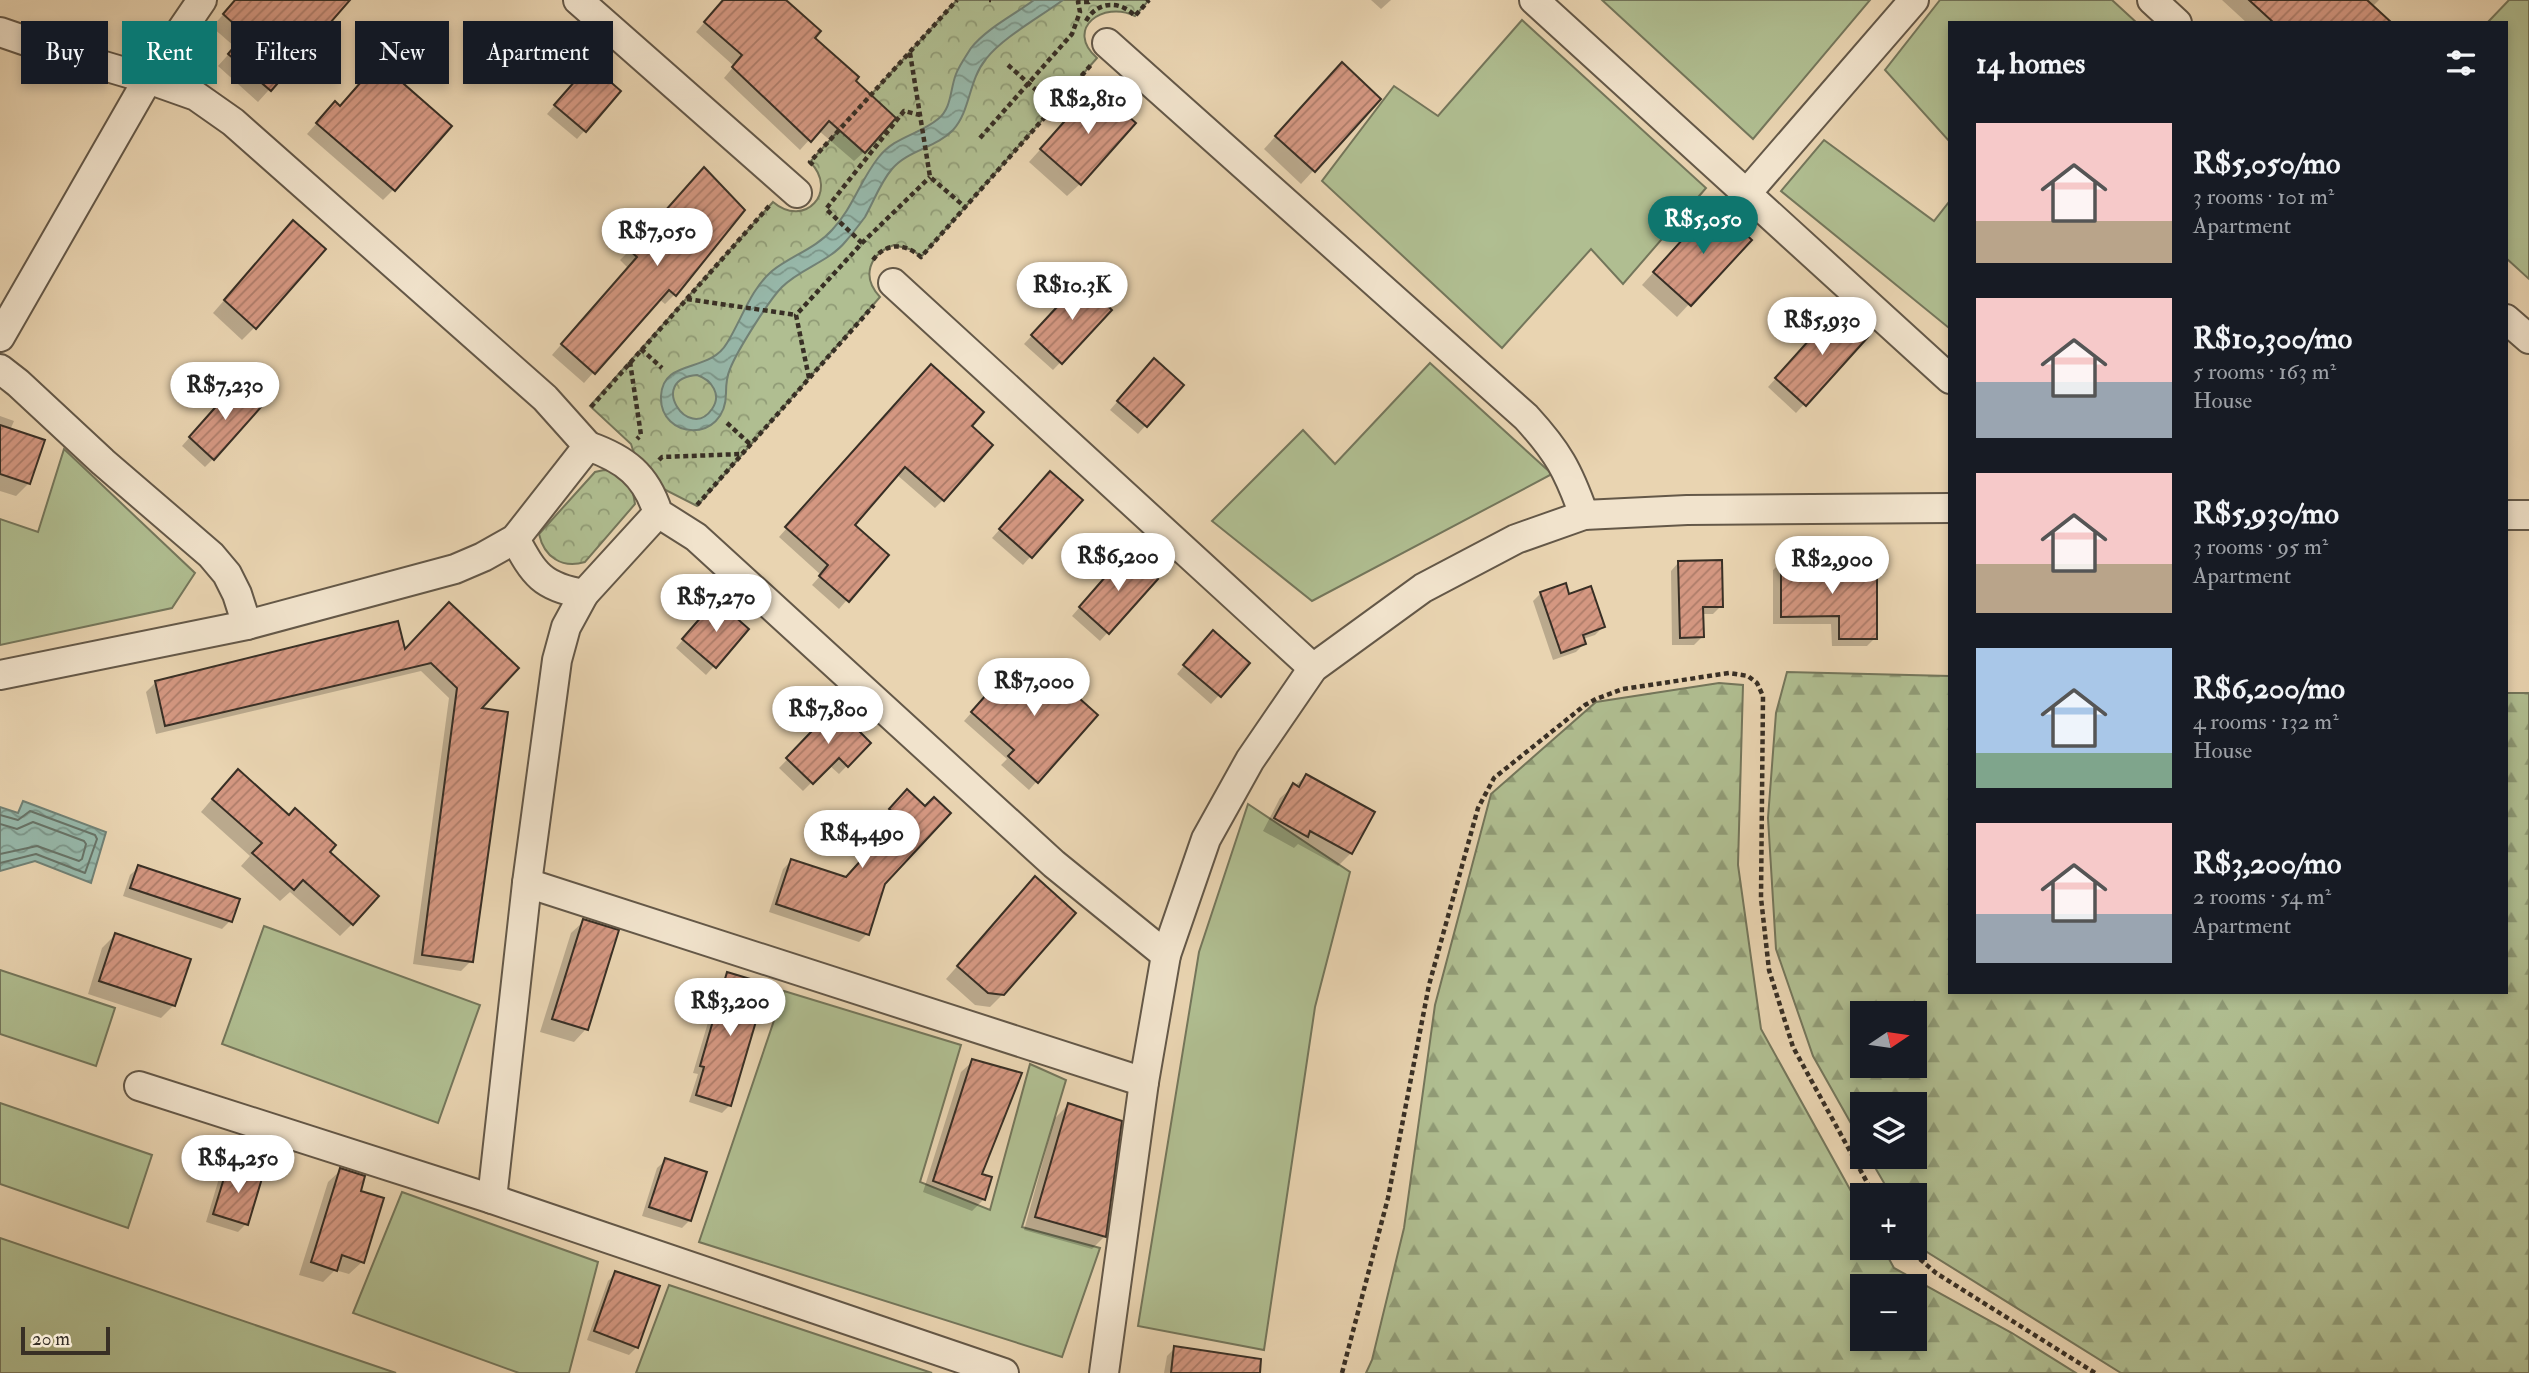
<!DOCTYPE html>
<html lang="en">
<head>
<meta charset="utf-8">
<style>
	body { margin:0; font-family:"IM FELL Double Pica",serif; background:#242831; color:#f1f3f6; height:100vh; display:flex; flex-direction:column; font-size:26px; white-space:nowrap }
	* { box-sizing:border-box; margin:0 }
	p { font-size:23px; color:#9ea1a6 }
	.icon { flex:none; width:38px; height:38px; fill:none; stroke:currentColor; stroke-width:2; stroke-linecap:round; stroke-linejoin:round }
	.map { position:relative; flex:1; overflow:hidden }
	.drawer { position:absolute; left:1948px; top:21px; width:560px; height:973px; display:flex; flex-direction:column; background:#171b24; border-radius:0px; box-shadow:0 4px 10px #0003 }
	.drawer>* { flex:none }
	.guide { position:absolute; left:21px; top:21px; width:665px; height:63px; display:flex; gap:14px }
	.needle { width:46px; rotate:77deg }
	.tools { position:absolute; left:1850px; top:1001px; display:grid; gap:14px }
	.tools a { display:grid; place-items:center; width:77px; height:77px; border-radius:0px; background:#171b24; box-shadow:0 4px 10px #0003; font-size:35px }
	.scale { position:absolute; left:21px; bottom:18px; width:89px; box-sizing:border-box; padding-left:7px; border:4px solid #382f25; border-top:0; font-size:19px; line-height:24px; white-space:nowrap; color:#382f25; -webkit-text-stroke:5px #f1e3cc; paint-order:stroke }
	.price { position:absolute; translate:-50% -60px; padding:0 16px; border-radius:24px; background:#fff; color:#222; font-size:23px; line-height:46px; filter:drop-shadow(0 2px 4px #0008) }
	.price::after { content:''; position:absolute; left:50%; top:42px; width:21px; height:16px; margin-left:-10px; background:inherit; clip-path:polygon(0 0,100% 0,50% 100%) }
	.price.on { background:#0f766e; color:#fff }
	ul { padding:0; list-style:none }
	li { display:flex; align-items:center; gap:21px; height:175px; padding:0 28px }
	li span { display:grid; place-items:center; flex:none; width:196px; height:140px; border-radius:0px; color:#555 }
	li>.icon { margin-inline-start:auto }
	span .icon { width:84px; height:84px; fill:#fffc; stroke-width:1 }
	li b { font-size:30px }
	h2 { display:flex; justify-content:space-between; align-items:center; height:84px; padding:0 28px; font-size:30px }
	.chip { padding:0 24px; border-radius:0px; background:#171b24; box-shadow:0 4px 10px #0003; font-size:24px; line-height:63px }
	.chip.on { background:#0f766e; color:#fff }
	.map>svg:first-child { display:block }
</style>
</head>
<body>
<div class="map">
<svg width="2529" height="1373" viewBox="0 0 2529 1373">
	<defs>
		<pattern id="forest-firs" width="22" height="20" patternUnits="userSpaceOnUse" patternTransform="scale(1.75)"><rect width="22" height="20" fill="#b0be91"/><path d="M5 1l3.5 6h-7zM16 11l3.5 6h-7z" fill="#909b76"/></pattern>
		<pattern id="park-crowns" width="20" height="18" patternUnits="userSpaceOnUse" patternTransform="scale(1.75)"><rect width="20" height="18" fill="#b0be91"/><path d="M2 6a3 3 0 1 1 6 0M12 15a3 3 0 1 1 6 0" fill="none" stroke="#909b76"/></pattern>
		<pattern id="water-waves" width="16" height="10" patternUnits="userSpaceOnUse" patternTransform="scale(1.75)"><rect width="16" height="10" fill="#97b8aa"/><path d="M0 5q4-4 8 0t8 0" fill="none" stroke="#7c968a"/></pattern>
		<pattern id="building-hatch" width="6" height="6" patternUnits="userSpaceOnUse" patternTransform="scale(1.75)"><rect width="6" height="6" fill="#d49781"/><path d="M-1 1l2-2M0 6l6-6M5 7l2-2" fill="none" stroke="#ad7c69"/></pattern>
	</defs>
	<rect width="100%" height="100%" fill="#e9d4b1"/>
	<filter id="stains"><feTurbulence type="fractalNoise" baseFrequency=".00286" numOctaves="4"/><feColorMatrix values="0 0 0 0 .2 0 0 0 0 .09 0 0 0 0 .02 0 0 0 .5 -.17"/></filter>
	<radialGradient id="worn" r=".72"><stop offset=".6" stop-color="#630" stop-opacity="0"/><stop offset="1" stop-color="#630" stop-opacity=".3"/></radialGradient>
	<g fill="#b0be91" stroke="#74765b" stroke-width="2">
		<polygon points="1602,0 1870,0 1753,139"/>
		<polygon points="1940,0 2112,0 2137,23 1950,23 1949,141 1885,70"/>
		<polygon points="2509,0 2529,0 2529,279 2506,258 2506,23 2487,23"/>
		<polygon points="1522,20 1706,188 1623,284 1591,249 1502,348 1322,181 1394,86 1438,116"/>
		<polygon points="1824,140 1934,221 1949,202 1949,328 1781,191"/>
		<polygon points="1430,363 1552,474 1312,601 1212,521 1303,430 1335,464"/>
		<polygon points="64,449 195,573 172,608 0,645 0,519 38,532"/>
		<polygon points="1248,804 1350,872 1315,1007 1264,1350 1138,1326 1199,952"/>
		<polygon points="264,926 480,1005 438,1123 222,1044"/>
		<polygon points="0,970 115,1008 96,1066 0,1034"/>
		<polygon points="784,991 961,1045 920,1182 990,1210 1030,1064 1066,1080 1022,1227 1100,1248 1062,1357 699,1242"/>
		<polygon points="0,1103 152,1155 128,1228 0,1184"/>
		<polygon points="402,1192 598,1262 569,1373 519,1373 353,1313"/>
		<polygon points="0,1238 396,1373 0,1373"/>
		<polygon points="669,1285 932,1373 636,1373"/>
	</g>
	<g fill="url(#forest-firs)" stroke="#74765b" stroke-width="2" fill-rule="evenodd">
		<path d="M1787,672L1949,676L1950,992H2506V693H2529V1373H2121L1919,1247L1915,1238L1914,1195H1891L1869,1157H1914V1104H1862V1143L1813,1056L1776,949L1768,818L1776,713ZM1862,1013H1914V1066H1862Z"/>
		<path d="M1719,683L1743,685L1738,865L1761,1029L1862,1211V1248H1883L1894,1268L2012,1333L2076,1373H1366L1372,1360L1404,1228L1435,1005L1491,794L1596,702ZM1862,1286H1914V1339H1862Z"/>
	</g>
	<g fill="url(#park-crowns)" stroke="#74765b" stroke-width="2">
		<path d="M957,0H1149L1135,16C1103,0 1064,29 1097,58L921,257L913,250L894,245C869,254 861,277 880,297L697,506L642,478L631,444L590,406L773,202C805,229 839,191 810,162Z"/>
		<path d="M604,470L612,471L632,487L635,504L585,562C562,569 544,557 539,534L595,472Z"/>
	</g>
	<g fill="url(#water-waves)" stroke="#718175" stroke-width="2" fill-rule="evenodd">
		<path d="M1034,0H1063C1040,17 1002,38 986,59C968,81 971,110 953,130C936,148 908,150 892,169C880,183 874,201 865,217C859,225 853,233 846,241C829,262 801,268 782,287C769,300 737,351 730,369C727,376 726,384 726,393C726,444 659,440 661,396C663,358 709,374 727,343C742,319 750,290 772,271C791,256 816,248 832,230C852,209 860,181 878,158C895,136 919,135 938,119C952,108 950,89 956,74C959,66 966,56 971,48C987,28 1014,15 1034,0ZM697,375C712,380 722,395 712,409C689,443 646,379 697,375Z"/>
		<polygon points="23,801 106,832 91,883 35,861 0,871 0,807 18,813"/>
	</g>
	<g fill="#0003">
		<polygon points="236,0 350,0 258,102 218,66 235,47 212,27"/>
		<polygon points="724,0 785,0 812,38 853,82 864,152 854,161 818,130 800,150 724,78 734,66 696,32"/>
		<polygon points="1371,0 1391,0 1381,9"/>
		<polygon points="2222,0 2379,0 2372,7 2390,23 2247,23"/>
		<polygon points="582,74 619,92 577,139 547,114"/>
		<polygon points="1329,77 1379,99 1301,184 1264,149"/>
		<polygon points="402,85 394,189 383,200 307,134 325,114"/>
		<polygon points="1083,102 1080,184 1067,196 1029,162"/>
		<polygon points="743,210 674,295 665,304 659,299 584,383 552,355 628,268 620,260 648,232"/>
		<polygon points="1701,220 1749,240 1677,317 1642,285"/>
		<polygon points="281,235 255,327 242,340 213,313"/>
		<polygon points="1073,292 1110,311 1053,370 1024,344"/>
		<polygon points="1830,318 1867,336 1796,413 1768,387"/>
		<polygon points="1146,369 1182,385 1138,434 1110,410"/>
		<polygon points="923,374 969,426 943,500 935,508 896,474 853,525 886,555 839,609 812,585 821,575 779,537"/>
		<polygon points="228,394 213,459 205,467 182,446"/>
		<polygon points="0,416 14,421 10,430 29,483 16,496 0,491"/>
		<polygon points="1042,482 1080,501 1023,565 992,538"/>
		<polygon points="1119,562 1155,579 1100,641 1072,616"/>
		<polygon points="1679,562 1721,606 1713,614 1702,614 1702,637 1694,645 1672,645 1671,571"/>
		<polygon points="1781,562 1821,569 1875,638 1867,646 1832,646 1831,624 1773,624 1773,570"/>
		<polygon points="1541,593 1568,596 1603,627 1595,635 1583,639 1584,644 1576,652 1553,660 1533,601"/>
		<polygon points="449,605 478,709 471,961 461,971 413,964 449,698 421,671 156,734 146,692 156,682 404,652"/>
		<polygon points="708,610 747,629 706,675 676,648"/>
		<polygon points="1205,641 1248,663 1211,704 1177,674"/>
		<polygon points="1009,670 1033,677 1096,715 1029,790 1001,765 1007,759 964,721"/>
		<polygon points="835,710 869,743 839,774 829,765 803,791 779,768"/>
		<polygon points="1306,776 1373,813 1351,853 1338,866 1298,844 1294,848 1263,831 1280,798"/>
		<polygon points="225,784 328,852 352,924 340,936 290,892 280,901 241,866 250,856 201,812"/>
		<polygon points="908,792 867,934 859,942 769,912 783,869 791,861 846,879 892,828 882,818"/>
		<polygon points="139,867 230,921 222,929 123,896 130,875"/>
		<polygon points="1023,891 1003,994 990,1007 975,1005 946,979"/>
		<polygon points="584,921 617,931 586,1029 574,1042 540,1032 571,933"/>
		<polygon points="115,935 174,1005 161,1018 88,994 102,948"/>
		<polygon points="728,974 730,1105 722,1113 689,1102 698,1074 693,1073 720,982"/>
		<polygon points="973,1061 980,1175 984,1199 972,1211 923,1192 961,1072"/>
		<polygon points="1068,1105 1120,1122 1104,1237 1092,1249 1024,1230 1055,1118"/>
		<polygon points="666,1160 690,1220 682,1228 642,1216 657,1168"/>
		<polygon points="229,1166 246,1224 238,1232 206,1222 220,1175"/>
		<polygon points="341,1170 358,1192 362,1262 349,1274 335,1270 323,1282 299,1275 328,1182"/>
		<polygon points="616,1273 637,1347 629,1355 587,1340 608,1281"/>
		<polygon points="1175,1348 1232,1373 1164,1373 1167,1356"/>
	</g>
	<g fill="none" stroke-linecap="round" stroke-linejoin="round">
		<g stroke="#687468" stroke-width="2">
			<polyline points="0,815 18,820 30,811 95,835 97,839 85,873 36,854 0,863"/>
			<polyline points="0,824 17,829 33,822 84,841 86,844 82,859 79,861 37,846 0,854"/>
		</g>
	</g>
	<g fill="url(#building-hatch)" stroke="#382f25" stroke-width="2">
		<polygon points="235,0 350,0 271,91 228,54 245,34 223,14"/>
		<polygon points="723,0 786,0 821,31 815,38 859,77 856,81 896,118 865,153 829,121 811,142 732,67 742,55 704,22"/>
		<polygon points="2249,0 2367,0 2392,23 2274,23"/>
		<polygon points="382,58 407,80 404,84 452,126 395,191 316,123 335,101 340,106"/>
		<polygon points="1342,62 1381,99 1315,172 1275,136"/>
		<polygon points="590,64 621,91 586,132 554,105"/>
		<polygon points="1095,87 1136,123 1081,185 1040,149"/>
		<polygon points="704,167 745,210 676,296 669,290 595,374 561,344 637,257 628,249 642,237"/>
		<polygon points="1714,205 1752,240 1691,306 1653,272"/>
		<polygon points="293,220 326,249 256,329 224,300"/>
		<polygon points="1081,281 1112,310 1062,364 1031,335"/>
		<polygon points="1838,308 1869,336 1806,406 1775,378"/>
		<polygon points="1154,358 1184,385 1147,427 1117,401"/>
		<polygon points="931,364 984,412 972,426 993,445 944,501 905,467 855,525 889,555 849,602 819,576 828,565 785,527"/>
		<polygon points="236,384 261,407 214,460 189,437"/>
		<polygon points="0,425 45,440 30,484 0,474"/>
		<polygon points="1050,471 1083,500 1032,558 999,529"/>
		<polygon points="1127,552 1158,579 1109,634 1079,607"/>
		<polygon points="1722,560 1723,607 1703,607 1704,637 1680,638 1678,561"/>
		<polygon points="1781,560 1823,560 1823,568 1877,568 1877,639 1839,639 1839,616 1781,617"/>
		<polygon points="1566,583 1569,594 1591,586 1605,627 1583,635 1586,644 1561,653 1540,592"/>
		<polygon points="716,600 749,629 716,668 682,639"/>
		<polygon points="449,602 519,668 482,708 508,712 473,962 422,955 457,688 431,663 165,726 155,681 398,621 405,649"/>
		<polygon points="1213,630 1250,663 1221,697 1183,665"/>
		<polygon points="1017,660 1033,675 1042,665 1098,715 1038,783 1008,756 1014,750 971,712"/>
		<polygon points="835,707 871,743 848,767 839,758 813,784 786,758"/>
		<polygon points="238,769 289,815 295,808 336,845 330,852 379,896 353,925 303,880 294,890 252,853 262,843 212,799"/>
		<polygon points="1306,774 1375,812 1352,854 1310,831 1308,837 1274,818 1293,783 1299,787"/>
		<polygon points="907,789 925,806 934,797 951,813 885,884 869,935 776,904 791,859 846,877 899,818 889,809"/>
		<polygon points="138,865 240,899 232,922 130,888"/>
		<polygon points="1035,876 1076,913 1004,995 988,993 957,966"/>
		<polygon points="583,919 619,930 588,1030 552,1019"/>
		<polygon points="115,933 191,959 175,1006 99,981"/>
		<polygon points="727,972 767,984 731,1106 696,1095 704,1067 700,1066"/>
		<polygon points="972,1059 1022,1073 982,1174 992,1177 985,1200 933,1181"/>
		<polygon points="1068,1103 1122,1121 1106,1237 1035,1217"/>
		<polygon points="665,1158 707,1172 691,1221 649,1207"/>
		<polygon points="228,1165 263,1175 248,1225 213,1214"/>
		<polygon points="340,1168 365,1176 361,1191 384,1198 364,1263 342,1255 337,1271 311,1262"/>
		<polygon points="615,1271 660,1286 638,1348 594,1331"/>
		<polygon points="1174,1346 1261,1359 1260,1373 1171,1373"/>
	</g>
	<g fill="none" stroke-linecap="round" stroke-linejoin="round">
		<defs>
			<g id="minor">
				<polyline points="578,0 797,193"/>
				<polyline points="1534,0 1950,379"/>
				<polyline points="2152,0 2177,23"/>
				<polyline points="0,32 67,55 148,79 196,96 233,122 545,398 588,446"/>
				<path d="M1107,43L1526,417C1558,452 1568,470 1584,515"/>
				<polyline points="1746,194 1914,0"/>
				<polyline points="893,283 1313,668"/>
				<polyline points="2506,319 2529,339"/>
				<polyline points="0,337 148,79 202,0"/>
				<polyline points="0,369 18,383 103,462 211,555 227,574 237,594 247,625"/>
				<polyline points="2506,515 2529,515"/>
				<path d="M515,539C534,574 542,587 584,594L658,513"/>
				<path d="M0,675L247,625L455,569L483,557L515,539L588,446C625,459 646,475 658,513L696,537L1054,864L1166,955"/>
				<polyline points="527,883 1144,1082"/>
				<polyline points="139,1086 492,1199 1004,1373"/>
				<polyline points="492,1199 527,883 557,660 566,627 584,594"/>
				<polyline points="1104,1373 1144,1082 1166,955 1206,839 1250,760 1313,668 1423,588 1516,539 1584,515 1687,510 1950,508"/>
			</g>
		</defs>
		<use href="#minor" stroke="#645848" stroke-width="32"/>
		<g stroke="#382f25" stroke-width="4.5" stroke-dasharray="5 3.5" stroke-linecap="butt">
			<polyline points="989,0 991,0"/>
			<path d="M1086,21C1097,1 1120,0 1135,16L1149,0"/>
			<polyline points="910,53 930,177 965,207"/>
			<polyline points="1008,65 1054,106"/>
			<polyline points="980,138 1072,34 1080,12 1078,2 1089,2 1091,0"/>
			<polyline points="813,165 810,162 957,0"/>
			<polyline points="862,243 826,209 904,111 920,115"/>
			<path d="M873,260C886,242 905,243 921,257L1091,65"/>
			<polyline points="687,299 796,315"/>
			<polyline points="641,349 662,368"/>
			<polyline points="630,362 641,435 637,439"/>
			<polyline points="809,378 796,315 862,243 930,177"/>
			<polyline points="591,407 770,205"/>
			<polyline points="727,423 751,445"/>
			<polyline points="659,460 662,457 742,454"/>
			<polyline points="697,505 874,305"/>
			<polyline points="1907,1248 1936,1273 2095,1373"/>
			<polyline points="1342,1373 1388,1198 1429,985 1478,808 1494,778 1585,705 1596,699 1623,689 1729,673 1748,676 1757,683 1763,696 1761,898 1769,970 1793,1047 1874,1195"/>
		</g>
		<use href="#minor" stroke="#f1e3cc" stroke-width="28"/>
	</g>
	<rect width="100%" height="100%" filter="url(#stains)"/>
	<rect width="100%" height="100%" fill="url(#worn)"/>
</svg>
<div class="tools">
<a><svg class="needle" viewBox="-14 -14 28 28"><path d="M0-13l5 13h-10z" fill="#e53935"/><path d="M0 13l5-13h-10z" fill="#9ea1a6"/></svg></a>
<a><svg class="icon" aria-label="layers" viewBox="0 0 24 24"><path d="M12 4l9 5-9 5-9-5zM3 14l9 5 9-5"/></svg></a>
<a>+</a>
<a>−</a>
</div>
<div class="scale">20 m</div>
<b class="price" style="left:1088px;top:136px">R$2,810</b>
<b class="price on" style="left:1703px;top:256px">R$5,050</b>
<b class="price" style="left:657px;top:268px">R$7,050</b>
<b class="price" style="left:1072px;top:322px">R$10.3K</b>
<b class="price" style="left:1822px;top:357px">R$5,930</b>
<b class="price" style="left:225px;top:422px">R$7,230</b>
<b class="price" style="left:1118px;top:593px">R$6,200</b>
<b class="price" style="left:1832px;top:596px">R$2,900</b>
<b class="price" style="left:716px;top:634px">R$7,270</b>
<b class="price" style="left:1034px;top:718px">R$7,000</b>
<b class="price" style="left:828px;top:746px">R$7,800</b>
<b class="price" style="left:862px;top:870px">R$4,490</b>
<b class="price" style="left:730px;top:1038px">R$3,200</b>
<b class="price" style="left:238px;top:1195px">R$4,250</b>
<div class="guide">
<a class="chip">Buy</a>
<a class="chip on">Rent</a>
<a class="chip">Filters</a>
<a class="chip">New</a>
<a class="chip">Apartment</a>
</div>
<section class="drawer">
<h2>14 homes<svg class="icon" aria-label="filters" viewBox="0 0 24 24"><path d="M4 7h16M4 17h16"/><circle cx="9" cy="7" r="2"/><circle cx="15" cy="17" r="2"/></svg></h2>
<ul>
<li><span style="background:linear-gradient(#f6c9c9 70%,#b9a48a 0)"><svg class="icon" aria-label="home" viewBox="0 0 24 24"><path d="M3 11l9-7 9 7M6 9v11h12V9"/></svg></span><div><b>R$5,050/mo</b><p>3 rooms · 101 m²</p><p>Apartment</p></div></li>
<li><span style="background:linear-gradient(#f6c9c9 60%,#9aa5b1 0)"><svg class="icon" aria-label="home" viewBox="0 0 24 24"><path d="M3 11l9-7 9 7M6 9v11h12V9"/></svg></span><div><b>R$10,300/mo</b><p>5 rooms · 163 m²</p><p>House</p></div></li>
<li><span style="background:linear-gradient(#f6c9c9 65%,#b9a48a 0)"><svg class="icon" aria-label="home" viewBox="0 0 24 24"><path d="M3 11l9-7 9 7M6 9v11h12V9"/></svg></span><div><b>R$5,930/mo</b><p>3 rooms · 95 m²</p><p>Apartment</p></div></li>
<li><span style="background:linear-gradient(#a9c7e8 75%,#7fa58c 0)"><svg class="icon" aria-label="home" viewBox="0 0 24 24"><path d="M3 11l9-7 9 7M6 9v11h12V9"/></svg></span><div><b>R$6,200/mo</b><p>4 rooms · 132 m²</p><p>House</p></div></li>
<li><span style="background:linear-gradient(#f6c9c9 65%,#9aa5b1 0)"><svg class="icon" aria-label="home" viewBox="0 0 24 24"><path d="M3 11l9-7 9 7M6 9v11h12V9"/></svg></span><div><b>R$3,200/mo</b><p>2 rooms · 54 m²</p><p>Apartment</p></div></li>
</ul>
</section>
</div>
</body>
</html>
